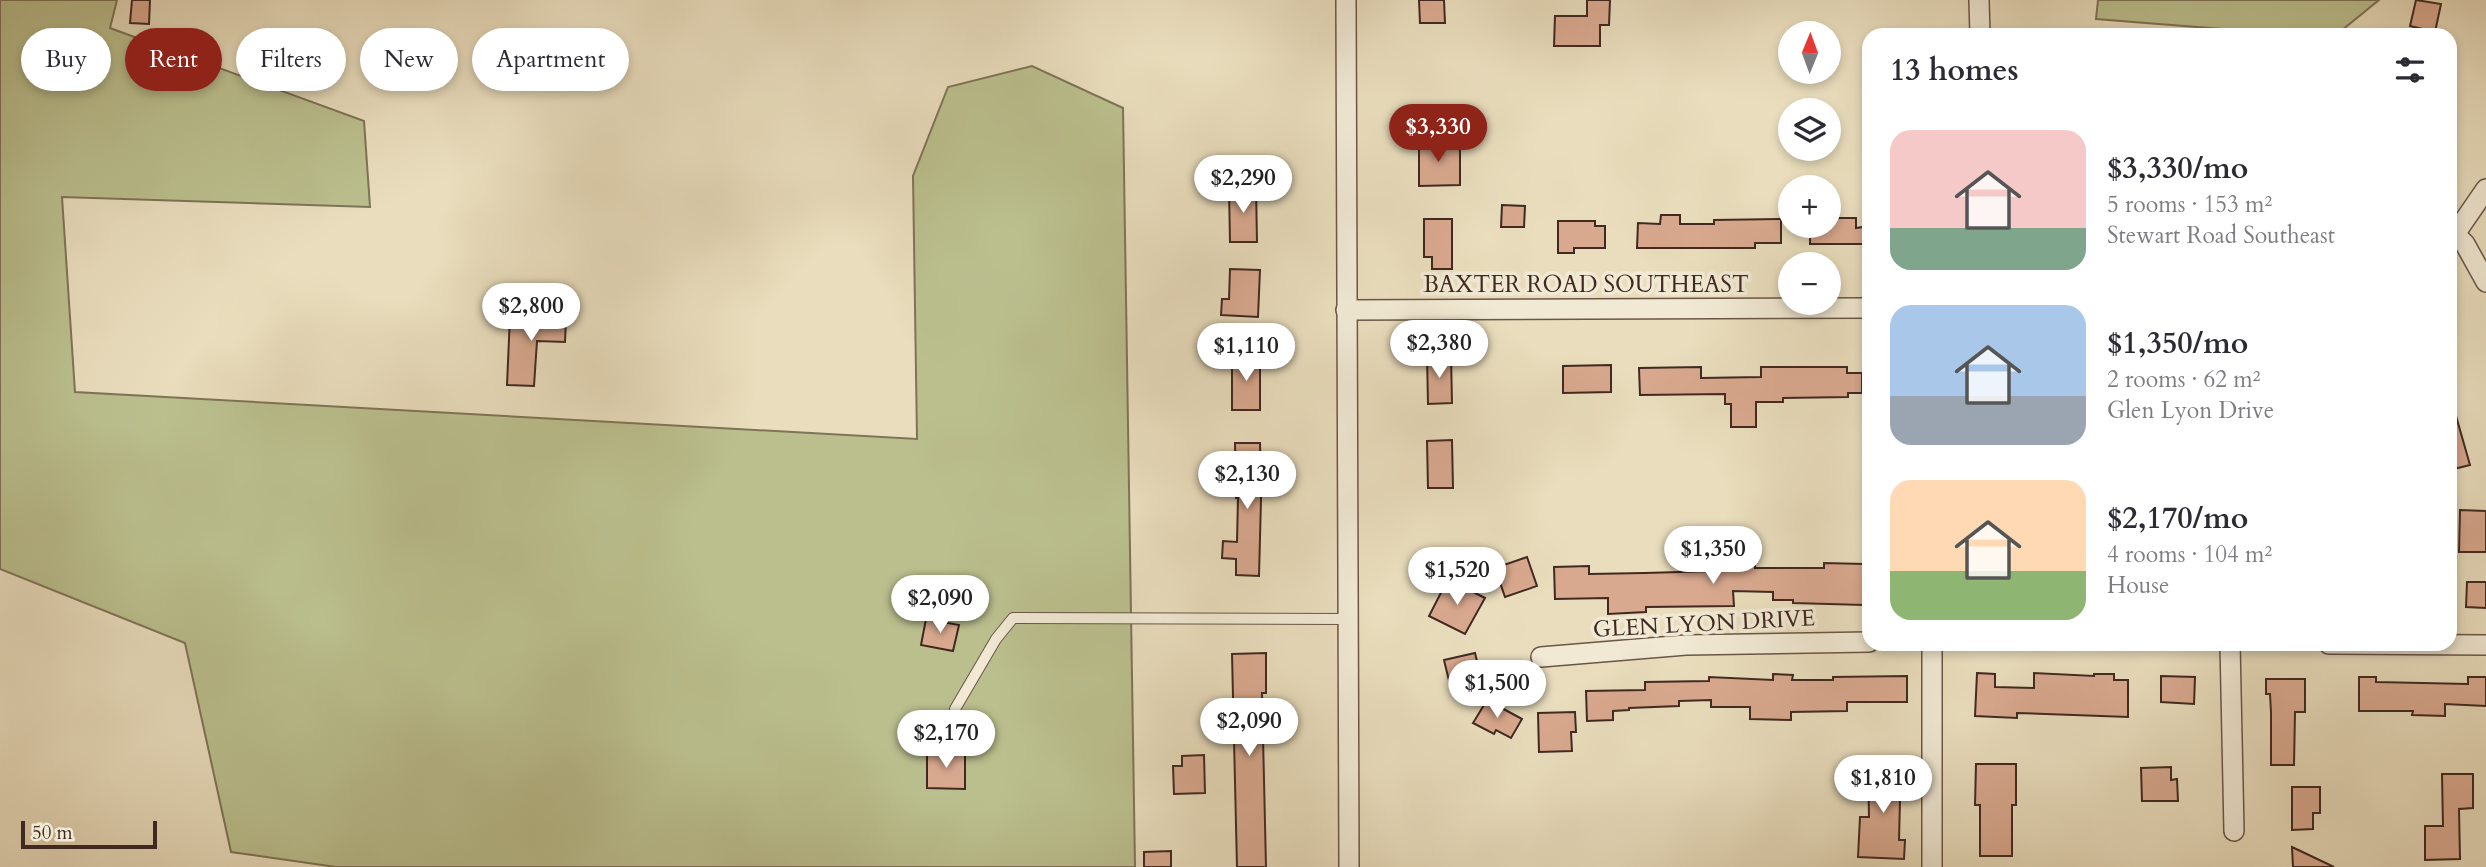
<!DOCTYPE html>
<html lang="en">
<head>
<meta charset="utf-8">
<style>
	body { margin:0; font-family:Cardo,serif; background:#f7f7f7; color:#2b2b33; height:100vh; display:flex; flex-direction:column; font-size:26px; white-space:nowrap }
	* { box-sizing:border-box; margin:0 }
	p { font-size:23px; color:#7c7c81 }
	.icon { flex:none; width:38px; height:38px; fill:none; stroke:currentColor; stroke-width:2; stroke-linecap:round; stroke-linejoin:round }
	.map { position:relative; flex:1; overflow:hidden }
	.sheet { position:absolute; left:1862px; top:28px; width:595px; height:623px; display:flex; flex-direction:column; background:#fff; border-radius:21px; box-shadow:0 4px 10px #0003 }
	.sheet>* { flex:none }
	.hud { position:absolute; left:21px; top:28px; width:665px; height:63px; display:flex; gap:14px }
	.needle { width:46px; rotate:1deg }
	.buttons { position:absolute; left:1778px; top:21px; display:grid; gap:14px }
	.buttons a { display:grid; place-items:center; width:63px; height:63px; border-radius:50%; background:#fff; box-shadow:0 4px 10px #0003; font-size:35px }
	.scale { position:absolute; left:21px; bottom:18px; width:136px; box-sizing:border-box; padding-left:7px; border:4px solid #402920; border-top:0; font-size:19px; line-height:24px; white-space:nowrap; color:#402920; -webkit-text-stroke:5px #f1e9d4; paint-order:stroke }
	.price { position:absolute; translate:-50% -60px; padding:0 16px; border-radius:24px; background:#fff; color:#222; font-size:23px; line-height:46px; filter:drop-shadow(0 2px 4px #0008) }
	.price::after { content:''; position:absolute; left:50%; top:42px; width:21px; height:16px; margin-left:-10px; background:inherit; clip-path:polygon(0 0,100% 0,50% 100%) }
	.price.selected { background:#8f2418; color:#fff }
	ul { padding:0; list-style:none }
	li { display:flex; align-items:center; gap:21px; height:175px; padding:0 28px }
	li span { display:grid; place-items:center; flex:none; width:196px; height:140px; border-radius:21px; color:#555 }
	li>.icon { margin-inline-start:auto }
	span .icon { width:84px; height:84px; fill:#fffc; stroke-width:1 }
	li b { font-size:30px }
	h2 { display:flex; justify-content:space-between; align-items:center; height:84px; padding:0 28px; font-size:30px }
	.pill { padding:0 24px; border-radius:32px; background:#fff; box-shadow:0 4px 10px #0003; font-size:24px; line-height:63px }
	.pill.selected { background:#8f2418; color:#fff }
	.map>svg:first-child { display:block }
</style>
</head>
<body>
<div class="map">
<svg width="2486" height="867" viewBox="0 0 2486 867">
	<rect width="100%" height="100%" fill="#e9ddbd"/>
	<filter id="stains"><feTurbulence type="fractalNoise" baseFrequency=".00286" numOctaves="4"/><feColorMatrix values="0 0 0 0 .2 0 0 0 0 .09 0 0 0 0 .02 0 0 0 .5 -.17"/></filter>
	<radialGradient id="worn" r=".72"><stop offset=".6" stop-color="#630" stop-opacity="0"/><stop offset="1" stop-color="#630" stop-opacity=".3"/></radialGradient>
	<g fill="#bbbf8e" stroke="#7e7457" stroke-width="2">
		<polygon points="0,0 117,0 110,28 364,121 370,207 62,197 75,392 917,439 913,176 948,87 1032,66 1123,108 1135,867 336,867 231,852 185,643 0,569"/>
		<polygon points="2098,0 2379,0 2336,35 2298,35 2096,19"/>
	</g>
	<g fill="#d9a98f" stroke="#402920" stroke-width="2">
		<polygon points="132,0 150,0 149,24 130,23"/>
		<polygon points="1419,0 1444,0 1445,23 1420,23"/>
		<polygon points="1587,0 1610,0 1609,25 1600,25 1600,46 1554,46 1555,16 1587,16"/>
		<polygon points="2416,0 2441,4 2435,32 2410,26"/>
		<polygon points="1419,138 1440,138 1440,148 1460,148 1460,185 1419,186"/>
		<polygon points="1229,188 1256,188 1257,242 1230,242"/>
		<polygon points="1502,205 1525,206 1524,227 1501,227"/>
		<polygon points="1661,215 1680,215 1680,224 1714,224 1714,220 1781,219 1781,243 1755,243 1755,248 1637,248 1638,223 1660,224"/>
		<polygon points="1829,218 1856,218 1856,228 1863,227 1863,244 1810,244 1810,226 1829,226"/>
		<polygon points="1424,219 1452,219 1452,269 1432,269 1432,257 1424,257"/>
		<polygon points="1558,221 1595,221 1595,226 1605,226 1605,248 1574,248 1574,253 1558,253"/>
		<polygon points="1230,269 1260,270 1258,317 1221,315 1222,299 1229,299"/>
		<polygon points="527,308 553,310 552,318 566,319 565,342 537,341 534,386 507,385 510,316 526,316"/>
		<polygon points="1260,356 1260,410 1232,410 1232,357"/>
		<polygon points="1427,356 1451,356 1452,403 1428,404"/>
		<polygon points="1611,365 1611,392 1563,393 1563,366"/>
		<polygon points="1701,367 1701,378 1761,377 1761,367 1847,367 1847,373 1862,373 1862,393 1848,393 1848,397 1783,398 1783,402 1756,402 1756,427 1731,427 1731,404 1725,404 1725,394 1640,395 1639,368"/>
		<polygon points="2454,409 2470,465 2450,470 2450,410"/>
		<polygon points="1452,440 1453,488 1428,488 1427,441"/>
		<polygon points="1235,443 1260,443 1261,499 1259,576 1236,575 1236,559 1222,558 1223,541 1237,542 1238,498 1236,498"/>
		<polygon points="2460,510 2486,511 2486,552 2459,552"/>
		<polygon points="1527,557 1537,586 1505,597 1495,568"/>
		<polygon points="1714,563 1755,563 1755,568 1824,568 1824,563 1865,564 1864,605 1793,603 1793,600 1773,600 1773,592 1733,591 1734,606 1646,607 1646,612 1608,614 1608,598 1555,599 1554,567 1589,566 1589,574 1645,573 1714,571"/>
		<polygon points="1448,579 1485,598 1465,634 1429,616"/>
		<polygon points="2467,582 2486,582 2486,608 2466,607"/>
		<polygon points="926,619 959,625 953,651 921,645"/>
		<polygon points="1266,653 1266,693 1262,693 1266,867 1237,867 1232,654"/>
		<polygon points="1475,653 1483,686 1452,693 1444,660"/>
		<polygon points="1977,673 1995,674 1995,687 2034,688 2034,673 2094,676 2094,674 2114,674 2114,680 2128,680 2128,717 2017,713 2017,718 1975,716"/>
		<polygon points="1773,674 1793,675 1792,680 1833,680 1833,677 1907,676 1907,702 1847,702 1847,711 1791,712 1791,720 1750,719 1750,707 1711,707 1711,700 1679,701 1679,706 1629,708 1629,710 1613,711 1613,720 1587,721 1586,691 1645,690 1645,682 1709,681 1709,677 1773,680"/>
		<polygon points="2161,676 2195,677 2194,704 2161,702"/>
		<polygon points="2359,677 2376,677 2376,682 2468,684 2468,677 2486,677 2486,706 2445,704 2445,716 2412,715 2413,711 2359,711"/>
		<polygon points="2266,679 2305,679 2305,712 2295,712 2294,765 2271,765 2271,712 2270,694 2266,694"/>
		<polygon points="1487,700 1522,719 1511,738 1496,730 1494,734 1473,723"/>
		<polygon points="1575,712 1576,732 1571,732 1572,751 1539,752 1538,713"/>
		<polygon points="927,751 965,751 965,789 927,788"/>
		<polygon points="1204,755 1205,793 1174,794 1173,766 1182,766 1182,756"/>
		<polygon points="1976,764 2016,764 2016,805 2012,805 2012,856 1980,856 1980,805 1975,805"/>
		<polygon points="1868,766 1899,766 1899,784 1905,784 1905,800 1900,800 1899,840 1905,840 1904,859 1858,857 1860,817 1869,817"/>
		<polygon points="2171,767 2171,780 2177,779 2178,801 2142,801 2141,768"/>
		<polygon points="2442,774 2473,774 2473,808 2459,809 2460,859 2425,860 2425,826 2443,826"/>
		<polygon points="2292,787 2320,787 2320,813 2313,813 2313,829 2292,830"/>
		<polygon points="2292,847 2334,867 2293,867"/>
		<polygon points="1171,851 1171,867 1144,867 1144,852"/>
	</g>
	<g fill="none" stroke-linecap="round" stroke-linejoin="round">
		<defs>
			<polyline id="lane" points="955,709 996,639 1013,618 1348,619"/>
			<g id="street">
				<polyline points="1346,0 1349,867"/>
				<polyline points="1979,0 1980,35"/>
				<polyline points="2455,234 2465,244 2486,282"/>
				<polyline points="2450,237 2455,234 2486,189"/>
				<polyline points="1346,310 1869,308"/>
				<polyline points="1932,644 1932,867"/>
				<polyline points="2230,644 2234,831"/>
				<polyline points="2329,644 2486,645"/>
				<polyline points="1541,657 1686,645 1869,642"/>
			</g>
		</defs>
		<use href="#lane" stroke="#6a5647" stroke-width="12"/>
		<use href="#street" stroke="#6a5647" stroke-width="22"/>
		<use href="#lane" stroke="#f1e9d4" stroke-width="10"/>
		<use href="#street" stroke="#f1e9d4" stroke-width="19"/>
	</g>
	<g text-anchor="middle" stroke-width="7" stroke-linejoin="round" paint-order="stroke">
		<g font-size="23" fill="#402920" stroke="#f1e9d4">
			<text x="1586" y="292">BAXTER ROAD SOUTHEAST</text>
			<text transform="translate(1704 623) rotate(-3)" y="8">GLEN LYON DRIVE</text>
		</g>
	</g>
	<rect width="100%" height="100%" filter="url(#stains)"/>
	<rect width="100%" height="100%" fill="url(#worn)"/>
</svg>
<div class="buttons">
<a><svg class="needle" viewBox="-14 -14 28 28"><path d="M0-13l5 13h-10z" fill="#e53935"/><path d="M0 13l5-13h-10z" fill="#7c7c81"/></svg></a>
<a><svg class="icon" aria-label="layers" viewBox="0 0 24 24"><path d="M12 4l9 5-9 5-9-5zM3 14l9 5 9-5"/></svg></a>
<a>+</a>
<a>−</a>
</div>
<div class="scale">50 m</div>
<b class="price selected" style="left:1438px;top:164px">$3,330</b>
<b class="price" style="left:1243px;top:215px">$2,290</b>
<b class="price" style="left:531px;top:343px">$2,800</b>
<b class="price" style="left:1439px;top:380px">$2,380</b>
<b class="price" style="left:1246px;top:383px">$1,110</b>
<b class="price" style="left:1247px;top:511px">$2,130</b>
<b class="price" style="left:1713px;top:586px">$1,350</b>
<b class="price" style="left:1457px;top:607px">$1,520</b>
<b class="price" style="left:940px;top:635px">$2,090</b>
<b class="price" style="left:1497px;top:720px">$1,500</b>
<b class="price" style="left:1249px;top:758px">$2,090</b>
<b class="price" style="left:946px;top:770px">$2,170</b>
<b class="price" style="left:1883px;top:815px">$1,810</b>
<div class="hud">
<a class="pill">Buy</a>
<a class="pill selected">Rent</a>
<a class="pill">Filters</a>
<a class="pill">New</a>
<a class="pill">Apartment</a>
</div>
<section class="sheet">
<h2>13 homes<svg class="icon" aria-label="filters" viewBox="0 0 24 24"><path d="M4 7h16M4 17h16"/><circle cx="9" cy="7" r="2"/><circle cx="15" cy="17" r="2"/></svg></h2>
<ul>
<li><span style="background:linear-gradient(#f6c9c9 70%,#7fa58c 0)"><svg class="icon" aria-label="home" viewBox="0 0 24 24"><path d="M3 11l9-7 9 7M6 9v11h12V9"/></svg></span><div><b>$3,330/mo</b><p>5 rooms · 153 m²</p><p>Stewart Road Southeast</p></div></li>
<li><span style="background:linear-gradient(#a9c7e8 65%,#9aa5b1 0)"><svg class="icon" aria-label="home" viewBox="0 0 24 24"><path d="M3 11l9-7 9 7M6 9v11h12V9"/></svg></span><div><b>$1,350/mo</b><p>2 rooms · 62 m²</p><p>Glen Lyon Drive</p></div></li>
<li><span style="background:linear-gradient(#ffd9b3 65%,#8fb573 0)"><svg class="icon" aria-label="home" viewBox="0 0 24 24"><path d="M3 11l9-7 9 7M6 9v11h12V9"/></svg></span><div><b>$2,170/mo</b><p>4 rooms · 104 m²</p><p>House</p></div></li>
</ul>
</section>
</div>
</body>
</html>
